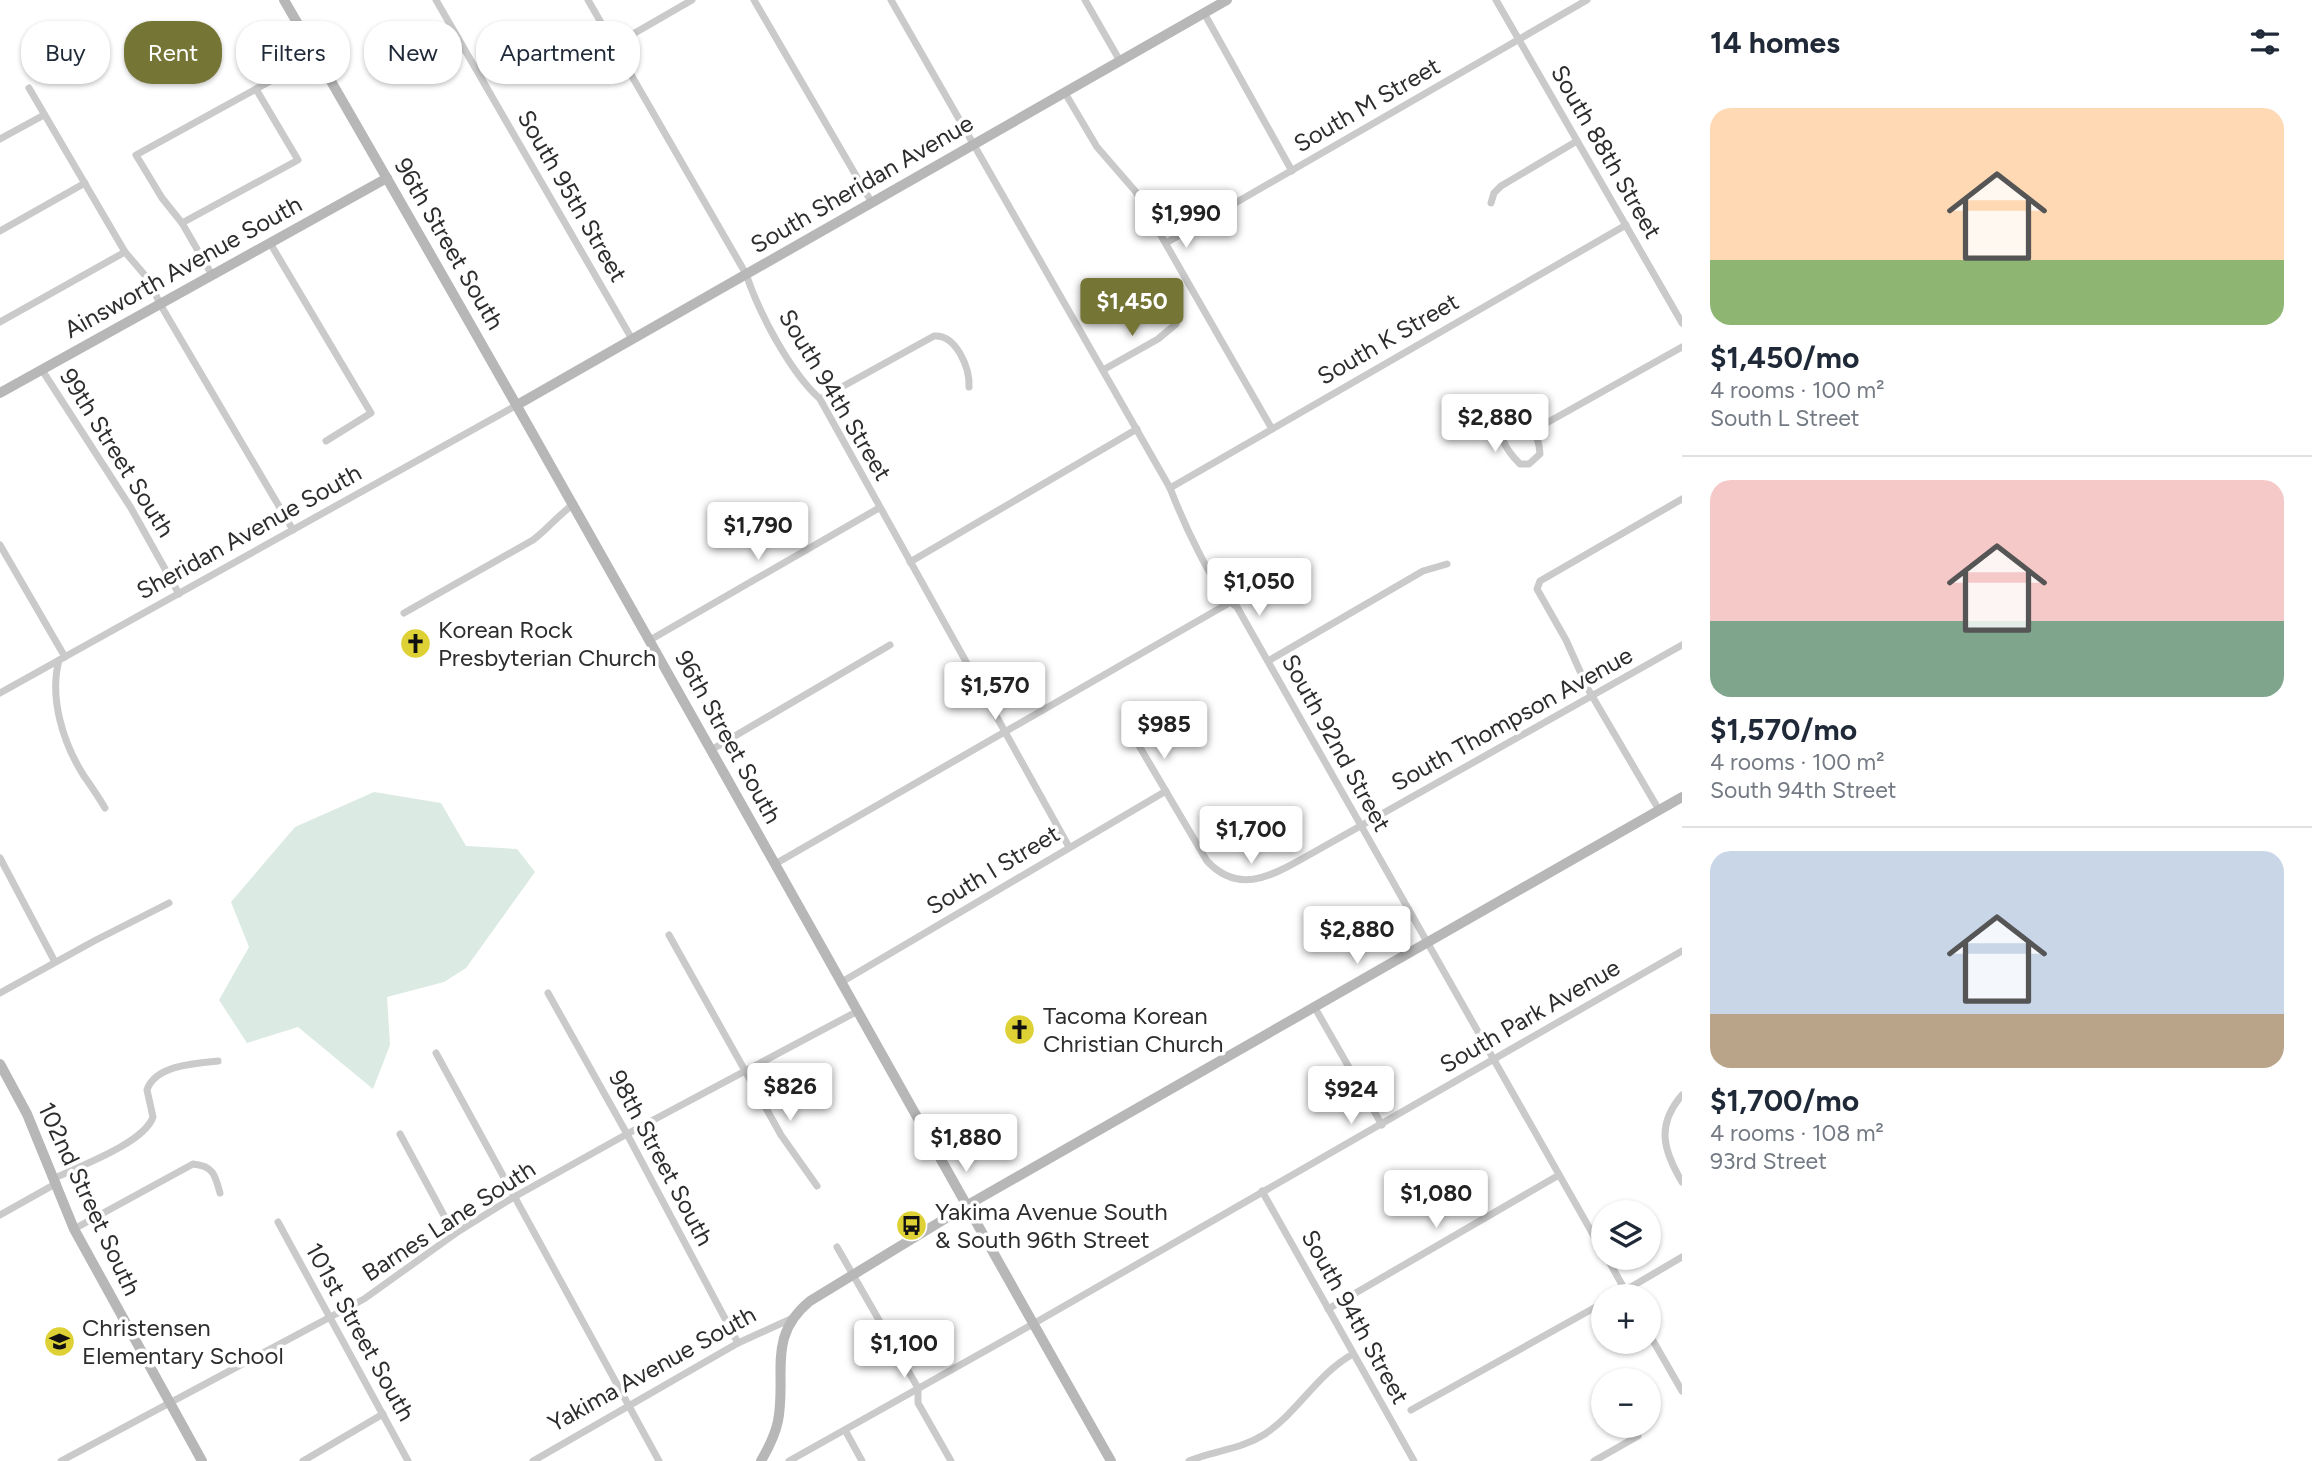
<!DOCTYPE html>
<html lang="en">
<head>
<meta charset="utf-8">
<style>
	body { margin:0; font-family:Figtree,sans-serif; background:#f6f6f7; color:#1f2937; height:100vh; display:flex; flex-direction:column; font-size:26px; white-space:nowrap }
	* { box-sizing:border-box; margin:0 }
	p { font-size:23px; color:#747a83 }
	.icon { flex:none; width:38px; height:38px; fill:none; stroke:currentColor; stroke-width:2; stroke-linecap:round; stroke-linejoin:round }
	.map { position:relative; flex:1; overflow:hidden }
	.drawer { display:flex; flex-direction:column; background:#fff; width:630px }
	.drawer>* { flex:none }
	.guide { position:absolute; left:21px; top:21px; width:665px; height:63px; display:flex; gap:14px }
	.fabs { position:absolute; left:1591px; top:1200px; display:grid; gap:14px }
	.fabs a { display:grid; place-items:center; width:70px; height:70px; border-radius:50%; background:#fff; box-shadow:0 2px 5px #0004; font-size:35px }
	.price { position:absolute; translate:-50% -60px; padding:0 16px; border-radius:7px; background:#fff; color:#222; font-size:23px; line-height:46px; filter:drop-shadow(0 2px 4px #0008) }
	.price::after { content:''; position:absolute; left:50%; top:42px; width:21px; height:16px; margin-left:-10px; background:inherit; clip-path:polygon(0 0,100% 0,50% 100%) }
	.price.current { background:#757536; color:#fff }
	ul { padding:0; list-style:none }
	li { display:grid; align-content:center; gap:14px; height:371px; padding:0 28px }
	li+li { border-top:2px solid #e0e1e3 }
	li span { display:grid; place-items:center; height:217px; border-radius:21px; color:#555 }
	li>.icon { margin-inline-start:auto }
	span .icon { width:126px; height:126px; fill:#fffc; stroke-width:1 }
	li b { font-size:30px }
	h2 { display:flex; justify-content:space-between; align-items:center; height:84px; padding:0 28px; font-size:30px }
	.chip { padding:0 24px; border-radius:28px; background:#fff; box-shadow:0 2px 5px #0004; font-size:24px; line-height:63px }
	.chip.current { background:#757536; color:#fff }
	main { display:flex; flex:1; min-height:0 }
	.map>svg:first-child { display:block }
</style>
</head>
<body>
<main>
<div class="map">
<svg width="1682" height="1461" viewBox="0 0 1682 1461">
	<rect width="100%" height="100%" fill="#fff"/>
	<polygon fill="#dbeae2" points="374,792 441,803 466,846 517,849 535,872 466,968 444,982 387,997 390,1045 373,1089 298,1027 247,1043 219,1000 249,947 231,902 295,827"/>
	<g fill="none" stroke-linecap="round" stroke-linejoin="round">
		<g stroke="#cacaca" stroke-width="7">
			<polyline points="436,0 632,339"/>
			<path d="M588,0L746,274C759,313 790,372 820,399L1069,847"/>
			<polyline points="754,0 872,203"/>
			<path d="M891,0L1170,488C1180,514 1215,595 1237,607L1603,1252"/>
			<polyline points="1085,0 1120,61"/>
			<polyline points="1496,0 1682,323"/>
			<polyline points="1204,13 1292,171"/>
			<polyline points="614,45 692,0"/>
			<polyline points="29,88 125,252 149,280 160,304 293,530"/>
			<polyline points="1065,93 1097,147 1136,192 1272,429"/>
			<polyline points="0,139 44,115"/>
			<polyline points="1491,203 1494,193 1501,186 1577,141"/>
			<polyline points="182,223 298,160 256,89"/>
			<polyline points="0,231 85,183"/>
			<polyline points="270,243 371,413 326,441"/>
			<polyline points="1166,243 1587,0"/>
			<polyline points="212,275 182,223 162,198 136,155 316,56"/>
			<polyline points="0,322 125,252"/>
			<polyline points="42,370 131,508 179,594"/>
			<polyline points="1103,370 1158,339 1176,324"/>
			<path d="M820,399L934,336C956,334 970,368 969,387"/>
			<path d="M1511,414C1530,419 1539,435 1540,454L1529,464H1520C1506,450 1491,429 1511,414Z"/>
			<polyline points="1534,430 1682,347"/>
			<polyline points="1170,488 1626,225"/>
			<polyline points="0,545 65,657"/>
			<polyline points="910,562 1137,429"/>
			<path d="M404,613L533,540C548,529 558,515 574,504"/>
			<polyline points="650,640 879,508"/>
			<path d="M59,660C49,698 63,743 84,776C91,786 98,796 105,808"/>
			<polyline points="1268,661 1423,571 1447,564"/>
			<polyline points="0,693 517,405"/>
			<path d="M1138,744L1207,861C1237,893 1268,878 1300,860L1682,645"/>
			<polyline points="711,750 890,645"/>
			<polyline points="1659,810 1588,689 1566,640 1537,589 1540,581 1682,499"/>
			<polyline points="0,858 55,962"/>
			<polyline points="775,864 1229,603"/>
			<polyline points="669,935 781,1135 817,1186"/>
			<polyline points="840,983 1166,791"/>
			<polyline points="0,993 94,941 169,903"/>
			<polyline points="548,993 627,1134 738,1343"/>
			<polyline points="1315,1008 1382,1125"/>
			<polyline points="436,1053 659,1461"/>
			<path d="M1682,1095C1656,1125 1663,1150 1682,1182"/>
			<polyline points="400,1134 454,1234"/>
			<path d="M55,1178C80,1166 144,1143 153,1117L147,1090C155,1065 197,1063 218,1061"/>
			<polyline points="1262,1191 1414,1461"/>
			<polyline points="0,1215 57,1183"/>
			<polyline points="278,1222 408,1461"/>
			<path d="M74,1229L193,1164C213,1166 215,1174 220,1193"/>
			<polyline points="837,1247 918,1388 918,1403 922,1410 951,1461"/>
			<polyline points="1607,1258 1629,1297"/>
			<polyline points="1614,1297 1682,1257"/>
			<polyline points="1328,1309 1559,1175"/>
			<polyline points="1648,1332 1682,1391"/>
			<polyline points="1411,1410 1603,1303"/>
			<polyline points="845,1430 862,1461"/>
			<polyline points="61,1461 364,1299 459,1231 514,1197 627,1134 856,1012"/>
			<polyline points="303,1461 383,1414"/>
			<polyline points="533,1461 738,1343 793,1318"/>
			<polyline points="789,1461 1033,1324 1682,951"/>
			<path d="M1189,1461C1215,1450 1240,1450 1265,1434C1299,1411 1317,1374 1353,1354"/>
			<polyline points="1594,1461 1638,1436"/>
		</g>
		<g stroke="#b7b7b7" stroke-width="10">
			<path d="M284,0C565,484 835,974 1111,1461"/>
			<polyline points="0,393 387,178"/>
			<polyline points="517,405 1227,0"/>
			<polyline points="0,1064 27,1114 74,1229 202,1461"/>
			<path d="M761,1461C768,1449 775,1435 778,1421C787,1374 766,1337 810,1301L966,1206L1682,797"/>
		</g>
	</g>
	<defs>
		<symbol id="church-disc" viewBox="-11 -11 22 22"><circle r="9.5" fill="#ded135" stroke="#fff"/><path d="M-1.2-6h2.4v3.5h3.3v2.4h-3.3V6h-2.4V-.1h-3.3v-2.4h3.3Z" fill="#111"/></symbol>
		<symbol id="bus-disc" viewBox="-11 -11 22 22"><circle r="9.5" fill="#ded135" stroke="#fff"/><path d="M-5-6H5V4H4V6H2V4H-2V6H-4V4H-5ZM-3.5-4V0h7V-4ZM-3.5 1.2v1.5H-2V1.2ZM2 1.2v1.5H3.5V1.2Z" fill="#111"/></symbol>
		<symbol id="school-disc" viewBox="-11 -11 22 22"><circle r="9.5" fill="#ded135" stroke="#fff"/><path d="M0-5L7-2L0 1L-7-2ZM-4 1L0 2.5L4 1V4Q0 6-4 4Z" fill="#111"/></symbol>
	</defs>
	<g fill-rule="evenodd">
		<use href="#church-disc" x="398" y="626" width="35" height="35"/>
		<use href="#church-disc" x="1002" y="1012" width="35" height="35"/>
		<use href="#bus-disc" x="894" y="1208" width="35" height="35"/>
		<use href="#school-disc" x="42" y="1324" width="35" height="35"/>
	</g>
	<g text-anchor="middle" stroke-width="7" stroke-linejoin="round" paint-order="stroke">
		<g font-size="24" fill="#2d2d2d" stroke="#fff">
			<text transform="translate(1367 105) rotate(-30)" y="8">South M Street</text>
			<text transform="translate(1606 152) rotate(60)" y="8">South 88th Street</text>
			<text transform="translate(862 184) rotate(-30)" y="8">South Sheridan Avenue</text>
			<text transform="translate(572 196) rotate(60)" y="8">South 95th Street</text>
			<text transform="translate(449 244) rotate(60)" y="8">96th Street South</text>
			<text transform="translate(183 267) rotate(-29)" y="8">Ainsworth Avenue South</text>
			<text transform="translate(1388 339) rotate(-30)" y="8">South K Street</text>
			<text transform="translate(835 395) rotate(59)" y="8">South 94th Street</text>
			<text transform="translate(117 453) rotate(58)" y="8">99th Street South</text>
			<text transform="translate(249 532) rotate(-29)" y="8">Sheridan Avenue South</text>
			<text transform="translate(1512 719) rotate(-29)" y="8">South Thompson Avenue</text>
			<text transform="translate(728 737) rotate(61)" y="8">96th Street South</text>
			<text transform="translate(1336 743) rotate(61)" y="8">South 92nd Street</text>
			<text transform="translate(993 870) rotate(-31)" y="8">South I Street</text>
			<text transform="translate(1530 1016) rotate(-30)" y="8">South Park Avenue</text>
			<text transform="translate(661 1158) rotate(62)" y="8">98th Street South</text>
			<text transform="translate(89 1199) rotate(65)" y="8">102nd Street South</text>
			<text transform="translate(449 1221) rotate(-33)" y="8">Barnes Lane South</text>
			<text transform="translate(1355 1317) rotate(61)" y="8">South 94th Street</text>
			<text transform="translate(360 1332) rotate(61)" y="8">101st Street South</text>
			<text transform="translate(652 1369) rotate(-29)" y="8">Yakima Avenue South</text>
		</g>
		<g font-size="24" fill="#2d2d2d" stroke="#fff" text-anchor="start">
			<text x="438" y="638">Korean Rock<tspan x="438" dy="28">Presbyterian Church</tspan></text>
			<text x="1043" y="1024">Tacoma Korean<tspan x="1043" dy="28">Christian Church</tspan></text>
			<text x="935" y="1220">Yakima Avenue South<tspan x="935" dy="28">&amp; South 96th Street</tspan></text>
			<text x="82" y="1336">Christensen<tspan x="82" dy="28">Elementary School</tspan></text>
		</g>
	</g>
</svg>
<div class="fabs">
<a><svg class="icon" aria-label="layers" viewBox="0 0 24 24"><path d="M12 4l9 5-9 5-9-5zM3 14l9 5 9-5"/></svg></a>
<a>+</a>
<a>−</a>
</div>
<b class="price" style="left:1186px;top:250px">$1,990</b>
<b class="price current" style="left:1132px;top:338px">$1,450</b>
<b class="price" style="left:1495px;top:454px">$2,880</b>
<b class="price" style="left:758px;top:562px">$1,790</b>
<b class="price" style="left:1259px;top:618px">$1,050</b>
<b class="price" style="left:995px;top:722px">$1,570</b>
<b class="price" style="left:1164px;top:761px">$985</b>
<b class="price" style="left:1251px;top:866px">$1,700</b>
<b class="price" style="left:1357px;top:966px">$2,880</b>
<b class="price" style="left:790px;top:1123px">$826</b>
<b class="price" style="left:1351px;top:1126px">$924</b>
<b class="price" style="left:966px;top:1174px">$1,880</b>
<b class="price" style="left:1436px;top:1230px">$1,080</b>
<b class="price" style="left:904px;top:1380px">$1,100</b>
<div class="guide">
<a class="chip">Buy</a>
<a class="chip current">Rent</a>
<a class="chip">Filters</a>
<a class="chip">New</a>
<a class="chip">Apartment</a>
</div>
</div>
<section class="drawer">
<h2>14 homes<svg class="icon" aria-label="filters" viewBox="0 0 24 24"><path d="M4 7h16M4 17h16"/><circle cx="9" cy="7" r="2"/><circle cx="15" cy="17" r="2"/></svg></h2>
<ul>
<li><span style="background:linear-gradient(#ffd9b3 70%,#8fb573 0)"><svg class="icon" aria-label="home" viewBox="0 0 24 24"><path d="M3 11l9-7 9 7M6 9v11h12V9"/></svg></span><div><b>$1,450/mo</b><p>4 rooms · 100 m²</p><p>South L Street</p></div></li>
<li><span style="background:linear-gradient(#f6c9c9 65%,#7fa58c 0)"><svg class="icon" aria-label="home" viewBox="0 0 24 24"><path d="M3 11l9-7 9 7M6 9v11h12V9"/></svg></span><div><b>$1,570/mo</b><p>4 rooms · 100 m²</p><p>South 94th Street</p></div></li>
<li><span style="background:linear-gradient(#c9d6e8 75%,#b9a48a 0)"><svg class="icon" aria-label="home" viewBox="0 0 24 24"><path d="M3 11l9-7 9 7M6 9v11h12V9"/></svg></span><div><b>$1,700/mo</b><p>4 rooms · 108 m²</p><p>93rd Street</p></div></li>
</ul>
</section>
</main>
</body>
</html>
